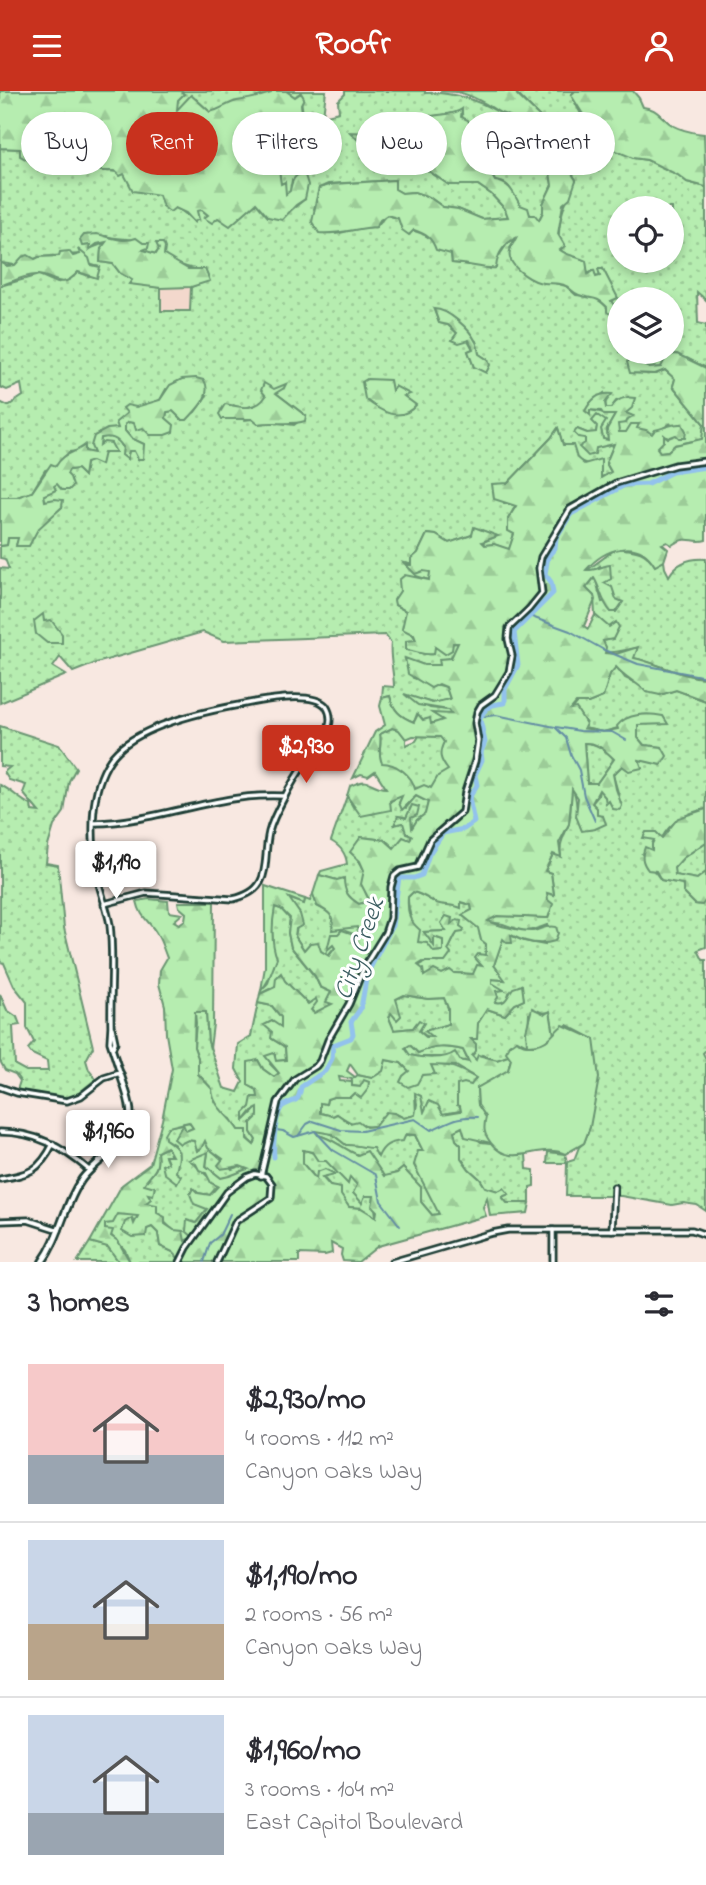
<!DOCTYPE html>
<html lang="en">
<head>
<meta charset="utf-8">
<style>
	body { margin:0; font-family:"Indie Flower",sans-serif; background:#f2f2f3; color:#2b2b33; height:100vh; display:flex; flex-direction:column; font-size:26px; white-space:nowrap }
	* { box-sizing:border-box; margin:0 }
	p { font-size:23px; color:#7c7c81 }
	.icon { flex:none; width:38px; height:38px; fill:none; stroke:currentColor; stroke-width:2; stroke-linecap:round; stroke-linejoin:round }
	.map { position:relative; height:1171px; overflow:hidden }
	.side { display:flex; flex-direction:column; background:#fff; flex:1 }
	.side>* { flex:none }
	.top-card { position:absolute; left:21px; top:21px; width:665px; height:63px; display:flex; gap:14px }
	.controls { position:absolute; left:607px; top:105px; display:grid; gap:14px }
	.controls a { display:grid; place-items:center; width:77px; height:77px; border-radius:50%; background:#fff; box-shadow:0 4px 10px #0003; font-size:35px }
	.price { position:absolute; translate:-50% -60px; padding:0 16px; border-radius:7px; background:#fff; color:#222; font-size:23px; line-height:46px; filter:drop-shadow(0 2px 4px #0008) }
	.price::after { content:''; position:absolute; left:50%; top:42px; width:21px; height:16px; margin-left:-10px; background:inherit; clip-path:polygon(0 0,100% 0,50% 100%) }
	.price.active { background:#c8321e; color:#fff }
	ul { padding:0; list-style:none }
	li { display:flex; align-items:center; gap:21px; height:175px; padding:0 28px }
	li+li { border-top:2px solid #e1e1e2 }
	li span { display:grid; place-items:center; flex:none; width:196px; height:140px; border-radius:0px; color:#555 }
	li>.icon { margin-inline-start:auto }
	span .icon { width:84px; height:84px; fill:#fffc; stroke-width:1 }
	li b { font-size:30px }
	h2 { display:flex; justify-content:space-between; align-items:center; height:84px; padding:0 28px; font-size:30px }
	.pill { padding:0 24px; border-radius:32px; background:#fff; box-shadow:0 4px 10px #0003; font-size:24px; line-height:63px }
	.pill.active { background:#c8321e; color:#fff }
	header { display:flex; justify-content:space-between; align-items:center; height:91px; padding:0 28px; background:#c8321e; color:#fff; font-size:32px; font-weight:800 }
	.map>svg:first-child { display:block }
</style>
</head>
<body>
<header><svg class="icon" aria-label="menu" viewBox="0 0 24 24"><path d="M4 6h16M4 12h16M4 18h16"/></svg>Roofr<svg class="icon" aria-label="person" viewBox="0 0 24 24"><circle cx="12" cy="8" r="4"/><path d="M4 21q1-7 8-7t8 7"/></svg></header>
<div class="map">
<svg width="706" height="1171" viewBox="0 0 706 1171">
	<defs>
		<pattern id="grass-dots" width="8" height="8" patternUnits="userSpaceOnUse" patternTransform="scale(1.75)"><rect width="8" height="8" fill="#b6edb0"/><path d="M2 2h.1M6 6h.1" fill="none" stroke="#9ccc98" stroke-width="1.8" stroke-linecap="round"/></pattern>
		<pattern id="forest-firs" width="22" height="20" patternUnits="userSpaceOnUse" patternTransform="scale(1.75)"><rect width="22" height="20" fill="#b6edb0"/><path d="M5 1l3.5 6h-7zM16 11l3.5 6h-7z" fill="#9ccc98"/></pattern>
	</defs>
	<rect width="100%" height="100%" fill="#f8e8e1"/>
	<filter id="ink" filterUnits="userSpaceOnUse"><feTurbulence type="fractalNoise" baseFrequency=".0143" numOctaves="2"/><feDisplacementMap in="SourceGraphic" scale="14" xChannelSelector="R" yChannelSelector="G"/><feConvolveMatrix kernelMatrix="1 2 1 2 8 2 1 2 1" color-interpolation-filters="sRGB"/></filter>
	<g filter="url(#ink)">
		<polygon fill="#f3d8cc" points="191,196 190,220 161,220 161,197"/>
		<g fill="url(#grass-dots)" stroke="#6a9572" stroke-width="2" fill-rule="evenodd">
			<polygon points="180,0 271,0 272,1 251,10 234,11 222,18 210,21 196,8 177,20 177,9 184,3"/>
			<path d="M286,0H326L323,25L339,21L338,10L345,3V0H425V2C449,0 478,9 498,21C504,25 512,25 518,30C530,42 527,53 547,62L552,94L543,113V121L538,130C532,125 525,120 520,114C511,102 512,91 495,90C486,74 460,36 462,19C452,25 440,22 429,27C437,32 439,40 446,47L443,53L434,49L421,29L409,36L402,33L384,34L374,42H351L359,50L378,58L389,57L407,67L414,76L430,81L449,94H478L491,103L505,118L508,126L482,128L458,118L443,116L429,106L414,101L402,102L395,98L394,89L328,93L319,97L314,118L336,143L361,137L376,136L386,124L398,127L403,139C423,138 435,151 451,163L452,172L484,175L490,178L509,150L518,146L510,157L528,185L545,192L551,191L566,195L576,204L597,206L617,227L619,222L620,261H672V208H620L619,221L611,210L617,207L603,178L600,185L596,186L588,183L577,166L569,165L559,158C557,132 564,111 576,89L560,64L540,26L517,3L516,0H575L571,4L581,23L633,67L647,69L678,84L687,91L706,96V209L697,201L698,232L706,234V277L687,267L662,276L631,282L655,283L665,279L675,288L673,295L704,333L703,348L675,354L668,360L660,361L657,357L663,343L671,332L652,344L618,341V332L632,325L625,322L628,306L616,310L611,317H606L604,302L589,313L590,323V319L615,324L607,338L608,350L603,348L601,338L597,335L596,342H587L577,338L585,346V353L595,357L614,353L606,372L611,381L600,387L601,377C587,374 570,368 563,354C561,349 560,342 558,337L551,347L508,392L504,412L516,414L508,428L514,443L509,459L494,453L485,454L481,452L497,445L475,437L472,444L449,452L436,444L427,443L418,462L411,468V474L406,472L431,480L429,489L416,485L401,500L395,514L406,520L405,530L416,549L407,559C417,560 424,565 434,563V555L458,552L456,561L441,574H424L405,568L413,587L446,596L450,608L433,612L407,605L430,617L448,619L451,623H434L444,629C433,635 426,632 417,623L414,631C401,626 393,620 390,605L382,607L383,595L394,596C394,582 389,565 391,552L385,544L224,550L203,541L96,572L73,581L60,566L53,576L66,584L0,612V477L9,478L5,468L0,467V455L7,454L8,447H19L16,454L62,416L45,410L44,404L55,399L54,395L69,379L77,378L84,385L86,372L109,360L100,355L101,347L109,345L119,349L127,367L129,360H135L138,368L144,353L131,347L125,340V333L129,331L134,332L166,327L167,321L173,320L182,329L195,321L207,304L166,298L160,309L128,322L118,337L99,342L95,363L85,360V356L79,360L69,361L56,376L45,379L32,401L17,406H0V311L8,315L23,305L21,293L7,299L0,296V195L39,184L57,192L78,181L89,185L99,176L91,174L80,163L39,166L35,168L22,167L15,174L1,172L0,57L21,58L31,71L66,76L69,80L87,73L101,79L124,82C133,95 143,97 157,103C166,107 188,124 194,131L196,119H202L208,124L205,127C221,127 243,123 256,112L286,123L305,108L292,89L290,100L285,104V92L281,93L269,69L282,55L286,58L290,43L311,36L303,23L300,2L295,6ZM647,113L651,114L652,117H672V170H620V117H645ZM106,145C119,150 133,145 143,152L141,159L156,163L159,158C168,172 189,178 205,179L201,192L191,196L190,220H161V197L130,192L132,189L120,182L113,173L100,171L101,158L107,151L89,158L90,154L82,155ZM434,219L476,250L479,263L488,269L474,276L468,260L473,258L468,249L453,248L457,242L448,234L439,232ZM276,302L306,325L294,334L271,331L258,333L252,328L245,329L233,314L241,318L262,312L266,305Z"/>
			<path d="M617,457C634,459 646,459 655,475L664,470L665,477L669,485C677,471 690,467 706,468V587C681,586 658,572 633,567L637,557C625,558 617,563 605,561L603,550L609,537L595,524L594,505L586,497L595,486L602,511L616,508L603,492L600,475L592,480H586Z"/>
			<path d="M616,575L625,587L660,604L676,599L706,610V718C688,721 670,731 662,747L655,749L653,760L642,763L661,789L683,793V801L695,813L702,814L706,809V856L698,859L703,869H706V959L703,962L706,968V1120L697,1114L683,1112L672,1114L621,1105H566L567,1072H547L548,1061L565,1063L567,1071L574,1069L579,1056L584,1052L590,1036L594,948L567,934L554,944L550,921L529,923L527,954L517,949L509,954L507,961L508,965L497,969L482,964L477,970L472,965L470,948L476,943L478,932L487,918L505,924L515,913L524,909L521,894L509,902L507,909L500,912L495,911L496,900L502,899L492,892V888L504,889L494,874L503,847L510,844L524,850L545,854L547,834C525,843 524,840 503,833C497,831 493,833 487,830L497,825L548,827L547,801L554,803L551,782L545,780L553,763L561,765C559,748 565,746 569,732C571,725 571,705 572,696C580,711 573,722 582,739L595,738L597,725L592,712L598,705L599,698L609,710L619,705L613,684L622,675L642,677L639,668L661,674L662,656L644,654L638,647V634L663,625L603,641L583,637L586,633L576,618L570,619L576,612H588L603,606L610,583Z"/>
			<path d="M0,635L59,654L76,677L69,690L64,721L54,735L48,755L46,772L58,774L64,837L93,956L86,969L89,979L96,988L76,1004L66,1007L17,999L20,990L15,983L5,979L0,970V903L7,919L17,926L20,934L13,935L15,974L26,980H48L47,970L32,963L28,958L34,951L27,937V911L14,895L4,872L0,871V694C12,699 18,708 31,714L32,720L39,721L23,702L26,694L9,689L4,681L10,676L0,675Z"/>
			<path d="M392,637L399,639L406,648V654L416,650L419,645L441,646L444,651L448,679L431,698H415C408,685 398,672 382,673C377,663 382,653 380,643Z"/>
			<path d="M584,652C597,652 605,659 614,668L597,692H587Z"/>
			<path d="M403,704L399,712L406,717L416,705L428,711L425,723L417,729L412,738L411,727L398,725L412,743L410,749L394,757L385,749L361,746L351,761C356,767 363,772 364,781C366,795 361,796 370,810L359,813L348,806L337,789L319,784L321,780L347,773C346,762 340,755 331,750L347,705L353,716L372,723C384,718 390,707 403,704Z"/>
			<polygon points="706,751 706,781 697,788 674,784 674,777 683,767"/>
			<path d="M413,801C424,803 431,812 442,813C450,814 453,813 461,816V811L471,814L472,819L463,825L479,837L481,849L486,853L484,876L473,883L454,882L424,886L418,875L448,859L457,842L447,840L424,841L434,854V846L443,849V860L433,861L418,852C416,835 407,824 408,806Z"/>
			<polygon points="313,803 317,815 329,821 339,837 357,836 360,846 342,840 330,851 328,858 333,854 335,857 328,865 321,860 304,859 295,845 300,823 288,807 304,813 305,808 310,810"/>
			<path d="M274,816L281,818L290,828L288,842L291,856L315,886L320,896L331,901L332,913L315,923L311,919L315,908L308,913L285,890L260,903C261,897 264,897 268,892C271,886 269,880 274,875L272,835Z"/>
			<path d="M404,904L428,908L444,907L448,917V933L426,940L433,946C424,946 419,942 416,933L413,937L394,939L389,927L396,908Z"/>
			<polygon points="258,912 272,915 281,926 281,936 272,941 272,948 285,956 286,969 275,970 275,963 270,973 279,982 274,986 263,978 258,969 248,982 248,994 257,999 259,1007 250,1016 245,1029 258,1016 258,1025 251,1041 256,1049 254,1054 238,1039 231,1028 222,1022 212,1006 212,998 198,983 198,967 194,956 196,932 195,921 206,921 208,950 224,997 238,1001 243,991 236,978 238,953 251,945"/>
			<path d="M410,954L418,962C434,955 446,955 463,959L469,972L449,966H419L409,964L405,957Z"/>
			<path d="M386,969L401,972L409,980L421,984L431,974C449,972 461,979 476,987L460,1015L461,1020L443,1023L429,1011L424,1023L415,1003L416,1024L404,1027L395,1022L381,1026L375,1035C360,1037 350,1032 337,1023L333,1025L320,1022V1011L326,1013L327,1008L333,1006H350L361,996L351,995L352,988L358,984L372,987Z"/>
			<path d="M189,1031L193,1037L186,1040L188,1049L195,1050L197,1059L205,1050C209,1060 224,1069 232,1078L240,1075L249,1078L241,1080L236,1085L221,1087L206,1075L208,1062L190,1069L218,1095L210,1104L198,1102L193,1098L208,1117L196,1132L194,1146L184,1150L145,1112L147,1102L144,1093C154,1079 159,1080 157,1061L168,1056L177,1091L180,1086L176,1081L175,1054L165,1048L164,1043L168,1036Z"/>
			<path d="M462,1036L481,1051L491,1052C500,1064 512,1066 526,1063L527,1078L534,1079V1095L530,1096V1112H507L498,1100L485,1096L480,1088L469,1078L461,1067V1054L456,1049L453,1040Z"/>
			<path d="M315,1039L332,1043L346,1054C358,1053 366,1058 379,1056C393,1054 401,1043 415,1044L423,1060L414,1074L440,1123L432,1124L421,1111L420,1096L403,1077L397,1082L384,1086L367,1061L358,1064C342,1058 334,1048 318,1044Z"/>
			<path d="M303,1058C318,1063 351,1081 358,1095C360,1100 361,1106 362,1111L364,1105H374L376,1126L361,1117L349,1116L322,1085L333,1083L325,1078L317,1089L303,1073Z"/>
			<polygon points="118,1123 138,1124 133,1134 125,1131 146,1145 146,1138 152,1136 158,1142 160,1155 173,1161 182,1171 130,1171 125,1159 105,1138 105,1133"/>
			<polygon points="90,1151 108,1156 119,1171 77,1171"/>
		</g>
		<g fill="url(#forest-firs)" stroke="#6a9572" stroke-width="2" fill-rule="evenodd">
			<path d="M0,0H180L184,3L178,9L177,19L191,4L210,21C220,19 228,12 237,10C250,8 259,6 271,2V0H286L295,6L301,2L304,7L301,13L302,23L310,25L313,30L311,35L290,43L287,59L282,55L279,63L270,69L277,74L275,78L279,79L281,93L285,91L286,103L290,100C292,89 294,84 304,81L308,94L305,108L296,114L282,129L268,126L256,112L230,135L218,127L212,132L204,127L208,124L202,119L197,120L199,128L194,131L186,122L175,117L170,121L163,116L159,104L133,100L124,83L120,85L115,80H101L87,73L69,80L66,76L55,74L51,78L47,72L31,71L20,65V58L0,57Z"/>
			<path d="M440,0H516L517,4L540,26L546,38L555,39L560,43L559,53L565,61L560,64L576,89L570,107L563,113L558,143L565,155L560,159C568,165 576,165 586,170L588,183L594,179L596,186L600,185L598,178H603L618,207L611,210L619,221L617,227L607,221V216C595,204 593,209 579,204C573,202 570,197 566,195C559,191 551,193 544,192C532,191 514,179 510,167C508,159 513,153 516,147C504,153 497,164 496,177C487,179 465,172 452,172L451,163L436,159C432,147 426,143 414,139L409,144L402,139L398,127L387,124L380,129L376,136C356,137 339,144 319,142L312,131L319,97L334,93L395,89V98L402,102L414,101L429,106L443,116L458,118L482,128L508,126L505,118L491,103L478,94H449L430,81L414,76L407,67L389,57L378,58L359,50L350,41L374,42L394,23L401,24L402,33L408,35L412,26L421,29L434,49L443,52L446,47C438,40 437,32 429,26C440,22 453,25 462,18L461,26L468,29L471,35L469,39L470,46L482,50V57L486,60L482,68L490,74V81L495,90C510,92 513,101 520,114L528,117L530,124H535L539,129L543,121V113L552,94L547,62C527,53 530,42 517,30C512,24 503,24 497,20C485,12 472,4 457,1C452,0 446,1 440,0Z"/>
			<path d="M575,0H633L639,7L643,16C656,18 657,22 667,30C675,38 693,42 704,43L706,96L687,91L678,84L647,69L633,67L602,54L571,4Z"/>
			<path d="M97,143C110,146 123,152 136,147L143,152H149L148,157L143,159L156,163L159,158L156,152H163L165,157L164,164L188,178H205L210,190L191,196L161,197L129,193L132,189L120,182L113,173L100,171L101,158L106,151L97,153L89,159L90,154L82,155L80,149L84,144Z"/>
			<path d="M78,158L89,167L91,174L100,176L97,187L78,181C61,200 56,186 38,184C26,183 11,191 0,195V171L7,175L15,174L22,166L28,164L35,168L39,166L59,165L60,161L69,160L73,165L80,163Z"/>
			<path d="M434,218C448,218 470,238 476,251C478,254 478,259 479,263L488,269L490,274L486,282L474,276L468,260L473,258L469,249L459,252L452,249L457,242L448,234L439,232Z"/>
			<path d="M677,263L706,277V449C692,453 689,443 672,454L667,451L662,453L668,458L664,470L655,475C638,445 604,458 586,479C594,480 602,475 610,474L611,488L604,492L612,496L616,508L623,511L616,521H611C601,510 601,498 594,487L586,497L594,505L595,509L584,535L588,538L595,524L609,536L616,531L619,536L613,548L603,550L606,556L605,562L616,563L638,556L634,567C658,572 681,586 706,587V610L676,599L660,604L646,601C637,591 625,587 616,576L610,583L603,606L588,612H576L571,618L576,617L586,633L584,637L603,641L618,638L617,635C627,622 648,622 663,625L668,633L638,634V647L644,654L662,656L667,665L661,674L639,669L642,677L629,680L622,675L613,683L616,698L622,715L620,719L613,718L609,710L606,713L605,706L599,699L592,712L597,717V724L603,725L606,733L595,738L582,740L576,725L578,707L572,698L569,733L559,752L561,766L553,763L545,780L551,782L554,804L547,802L548,809L553,813L548,827L497,825L488,830C496,834 523,841 533,840C542,838 546,834 556,836L558,842L555,850C540,855 524,851 511,844L512,852H507L503,848L494,874L505,889L492,888V892L504,899L496,900L498,906L495,911C507,914 507,905 513,897L522,894L524,909L515,913L505,924L487,918L478,932L477,948H471L476,953V960L472,965L476,969L478,964L497,969L508,965L511,968L508,980L477,997L478,1014L486,1026L491,1052L465,1046L462,1036L454,1040L456,1049L461,1054V1067L469,1078L480,1088L485,1096L498,1100L504,1097L509,1103L502,1106L507,1112H530L528,1122L490,1125L487,1107L483,1116L486,1125L378,1155L358,1171L343,1170L341,1164L342,1158L331,1152L332,1162L325,1164L299,1163V1171H182L173,1161L160,1155L158,1142L152,1136L147,1138L146,1145L132,1146L122,1140L125,1131L132,1127L134,1133L138,1125L118,1123L113,1132L105,1133V1138L113,1139L111,1145L118,1150L130,1171H119L108,1156L90,1151L122,1094L150,1073L162,1029L172,978L166,943L165,915L159,893L160,879L167,867C164,860 162,852 158,845C150,829 141,829 137,810L149,808L168,810L169,821L182,823L174,830L179,833L185,829L186,822L179,816L178,811H214L213,933L210,958L208,950L206,921H195L194,956L198,967V983L212,998C213,1017 229,1024 238,1039H247V1048L254,1054L256,1049L251,1041V1032L258,1025V1017L252,1020L244,1030V1022L250,1016L252,1006H258L257,999L248,994V971L258,969L263,978L274,986L279,982L265,965L274,962L276,970L286,969L285,956L271,947L272,941L264,934L272,930L281,936V926L272,915L258,912L260,903L275,896L276,887L281,882L285,890L308,913L316,908L317,911L311,919L314,922L332,913L326,911L331,901L320,896L315,885L291,856L288,842L290,827L281,818L275,816C272,832 271,852 277,867C272,879 270,890 261,899L265,876V795L305,808L304,813L289,807L300,823L303,834L296,838L295,845L304,859L310,852L318,851L321,860L329,865L335,857L333,854L327,859L331,843H338L342,839L359,845L357,836L332,839C335,824 329,821 317,815L313,803L319,784L337,789L344,787C344,801 348,806 359,813L370,810L361,793L364,779L360,770L350,761L361,746L385,749L394,757L403,746L410,749L412,744L406,742L403,732L394,734L398,725L406,727L412,714L419,716L417,724L411,727L412,737L417,729L425,723L428,711L416,705L402,719L399,712L402,705L390,710L391,719L361,725L347,705L350,695C373,684 367,696 386,697L375,680L368,685L361,683L353,687L375,641L385,634L380,615L382,607L390,605C393,619 400,626 414,631L418,623L423,629L430,627L431,633L443,629L432,622L451,623L448,619L418,614L404,603L432,612L450,608L446,596L439,593L431,597L408,583L405,567L424,574H440L439,568L451,567L458,552H453L452,559L445,563L435,556L434,563C424,565 417,560 406,559V550L416,549L414,544L402,538L406,520L395,514L394,509L400,500L399,489L405,484L429,489L430,481L423,480L415,483L404,472L411,474V468L418,462L427,443L436,444L449,452L472,444L474,436L498,445L482,451L485,454L494,453L509,458L514,443L508,440V428L516,415L494,408L492,393L508,392L551,347L558,337L563,354H573L577,367L584,373L601,368V387L611,381L606,372L614,353L596,357L595,363L588,365L579,356L585,352V347L578,346L574,342L577,338L587,342L596,341L597,335L592,330L597,324L606,330L601,338L603,348L608,349L607,338L615,324H604L601,320L590,319V324L585,320C591,309 598,301 612,303L605,312L606,317H611C617,308 624,305 635,307L632,317L626,322L633,325L628,328L626,332L618,333L619,341H626L631,333H639L637,337L646,339L652,343L655,339C665,337 671,332 682,333L686,340L685,347H679L676,344L668,347L664,344V350L657,357L660,361L668,360L675,354L702,348L704,333L673,295L675,288L665,279L655,283L630,282L627,271L632,268L649,277L661,276L667,264ZM392,637L399,639L406,648L413,645L440,646L444,651C438,663 440,669 448,679L438,685L431,697L424,694L415,698C412,684 396,672 382,672C377,663 382,653 380,643ZM584,652C597,651 605,659 614,668L597,692H587ZM413,801C423,803 428,808 436,812C445,815 452,813 461,817V811L471,814L472,819L462,824L478,837L481,849L486,853V864L478,863L475,867L482,875L477,874L473,883L454,882L450,879L442,883L434,879L424,885L423,878L418,874L423,871H445L451,863L448,859C452,853 453,847 457,842L463,841L464,838L460,835L461,830L457,829L451,833L452,827L446,825L441,832L446,840L424,841L434,855V846L443,849V860L434,861L427,852L418,851L420,839C409,830 407,821 408,806ZM404,904L428,908L444,907L448,917V933L425,940L432,946H426L419,940L424,932L419,929L413,937L394,939L389,927L391,922L397,929L401,925L396,908ZM410,954L418,962C434,955 446,955 463,959L469,971L460,969L455,961C445,969 421,967 410,964L405,957ZM386,969L401,972L409,980L403,985L400,991L408,996L417,993L422,984L435,983L431,974L456,975L476,987L471,994L464,992L457,994V1014L460,1015L461,1020L443,1023L438,1014L429,1010L424,1021L421,1005L415,1002L417,1013L415,1024L404,1027L394,1022L386,1021L375,1035L366,1036L358,1030L350,1032L337,1023L333,1025L320,1022V1012L326,1013L327,1008L333,1006H350L354,1002L361,1007L368,998L369,991L364,989L360,996L352,995V991L340,990L339,986L352,988L355,986L347,980L350,973L358,984L372,987L383,980ZM189,1031L193,1037L186,1040L183,1033L174,1048L180,1053L188,1049L194,1050L197,1060L201,1058L205,1050L208,1057L223,1068L218,1074L221,1078L240,1075L248,1078C237,1081 234,1085 221,1087L206,1075L208,1061L189,1069L196,1073L199,1079L206,1082L211,1092L218,1095L210,1104L198,1102L193,1097L190,1103L194,1113L207,1118L196,1132L187,1129L186,1140L193,1146L185,1150L183,1140L174,1139L165,1133V1126L157,1122V1114L146,1112L151,1108L148,1103L153,1104L155,1096L144,1093C154,1079 159,1080 157,1061L167,1056L172,1065H165L168,1072L162,1074L164,1082L177,1092L181,1085L176,1081C180,1063 183,1060 165,1048L164,1043L168,1036ZM315,1040L332,1043L346,1054C356,1053 363,1057 373,1057L378,1066C383,1054 390,1051 403,1050L406,1043L415,1044L423,1060H418L414,1074L439,1123L432,1124L421,1111V1096L403,1077L397,1082L384,1085L367,1060L358,1064C342,1057 334,1048 318,1044ZM303,1059L312,1061L318,1070H326L348,1093L350,1086L357,1094L353,1102L362,1112L365,1105H374L372,1115L377,1120L376,1126L361,1117L349,1116L341,1104V1097L330,1095L322,1086L335,1083L325,1078L317,1081L316,1088L303,1073Z"/>
			<path d="M196,287L204,289C213,304 197,318 187,329H182L173,320L167,321L166,327L174,334L173,341L165,344H150L143,337L136,339L134,332L129,331L125,333V340L131,347L144,353L143,368H138L134,360H129L127,368L122,364L123,356C117,347 111,345 101,347L100,354L104,351L111,352L116,361H104L101,374L92,370L86,372L84,385L77,378L69,379L67,383L70,386L73,395L69,399H62L57,393L54,395L56,399L44,404L45,410L55,408L63,409L62,416L38,438L29,455H16L18,447H8L7,454L0,455V406H17L32,401L51,373L56,375C64,361 74,363 85,354V360L94,362L91,355L94,345L107,338L118,337L116,331L127,322L123,317L127,314L136,316L160,309L170,294L182,288Z"/>
			<path d="M367,288L390,289L392,300L395,295L410,303L404,305L416,314C400,333 380,320 365,308L362,291Z"/>
			<path d="M264,292L274,298L286,293L284,297L276,302L306,325L305,330C290,335 274,330 258,333L252,328H222L219,323L225,313C240,316 256,321 266,305L261,299Z"/>
			<polygon points="43,523 44,530 51,529 62,543 62,552 47,552 36,543 34,530"/>
			<path d="M706,718V751L683,767L674,777L675,784L697,788L706,781V809L702,814L695,813L683,801V793L661,789L656,780L648,779C642,771 641,766 645,756L652,759V753L654,749L643,747L646,741H656L662,747L678,727Z"/>
			<polygon points="532,917 545,923 550,920 554,944 542,953 527,954 526,940"/>
		</g>
		<path fill="#b6edb0" stroke="#6a9572" stroke-width="2" d="M563,934L594,948L599,987L590,1036L584,1052L565,1063C539,1051 512,1079 491,1052C484,1043 483,1038 486,1026L478,1014L477,997L508,979L511,968L506,961L510,954L517,949C523,955 526,954 534,954C550,952 551,943 563,934Z"/>
		<g fill="none" stroke-linecap="round" stroke-linejoin="round">
			<g stroke="#648da3" stroke-width="2">
				<polyline points="529,525 570,540 604,559 638,573 706,586"/>
				<polyline points="481,626 496,624 555,636 566,647 571,664 579,679 584,705 595,730"/>
				<polyline points="556,636 580,640 612,641 626,649"/>
				<polyline points="276,1039 283,1040 294,1046 315,1040 333,1059 376,1084 381,1110 400,1135"/>
				<path d="M298,1045L307,1033L313,1030L341,1039L362,1040L415,1028L431,1039C449,1031 458,1024 478,1026"/>
				<polyline points="204,1171 210,1152 220,1144 230,1123"/>
			</g>
			<path stroke="#92c2ed" stroke-width="5" d="M274,1066C273,1056 275,1021 283,1015C295,1007 298,1014 301,996L325,980L332,968L333,954L351,947L353,943L351,931L361,917L367,883L392,835L399,787H414L422,784L429,763L443,742L464,738L474,731L469,707L477,694L475,684L482,669L481,661L485,651L480,628C485,615 493,613 505,612V598L518,574L514,541L553,502L551,491L545,483L548,465L555,457L556,447L571,423L625,394L648,393L672,381L706,376"/>
			<defs>
				<g id="minor">
					<path d="M95,732C161,731 216,701 285,705"/>
					<polyline points="112,937 115,951 113,956"/>
					<path d="M0,996L17,1002L67,1010L81,1005L104,987L120,982L110,951L111,935C110,902 114,867 110,834C107,815 98,797 96,777C91,744 90,698 110,669C132,636 201,621 239,614C258,610 312,599 326,615C330,621 331,628 329,635C325,646 315,656 309,666C300,679 291,693 284,707C278,718 272,729 269,741C262,771 274,799 233,808L146,802L104,813"/>
					<path d="M0,1041C36,1041 62,1056 89,1079"/>
					<polyline points="261,1085 278,1011 295,988 316,975 320,970 328,949 349,913 364,876 385,842 390,827 391,796 394,785 400,780 418,776 430,749 462,721 465,701 475,670 478,650 475,632 477,621 481,614 495,604 509,581 512,565 508,548 509,537 529,518 542,502 539,477 541,466 570,418 616,392 675,374 706,370"/>
					<path d="M0,1088C29,1083 39,1081 53,1053"/>
					<polyline points="0,1130 28,1129 59,1139"/>
					<polyline points="612,1139 614,1096"/>
					<polyline points="180,1171 187,1157 227,1101 247,1086 255,1083 266,1085 272,1093 271,1107 236,1130 217,1171"/>
					<polyline points="392,1171 492,1142 508,1139 692,1139 706,1144"/>
					<polyline points="553,1171 553,1139"/>
				</g>
				<path id="tertiary" d="M42,1171C61,1145 64,1113 82,1088C95,1070 123,1057 129,1035C134,1018 125,998 120,982"/>
			</defs>
			<use href="#minor" stroke="#1f3d34" stroke-width="9"/>
			<use href="#tertiary" stroke="#1f3d34" stroke-width="10"/>
			<use href="#minor" stroke="#fff" stroke-width="3.5"/>
			<use href="#tertiary" stroke="#fff" stroke-width="4.5"/>
		</g>
	</g>
	<g text-anchor="middle" stroke-width="6" stroke-linejoin="round" paint-order="stroke">
		<g font-size="26" font-style="italic" fill="#3c5e62" stroke="#fff">
			<text transform="translate(358 857) rotate(-71)" y="9">City Creek</text>
		</g>
	</g>
</svg>
<div class="controls">
<a><svg class="icon" aria-label="locate" viewBox="0 0 24 24"><circle cx="12" cy="12" r="6"/><path d="M12 2v4M12 18v4M2 12h4M18 12h4"/></svg></a>
<a><svg class="icon" aria-label="layers" viewBox="0 0 24 24"><path d="M12 4l9 5-9 5-9-5zM3 14l9 5 9-5"/></svg></a>
</div>
<b class="price active" style="left:306px;top:694px">$2,930</b>
<b class="price" style="left:116px;top:810px">$1,190</b>
<b class="price" style="left:108px;top:1079px">$1,960</b>
<div class="top-card">
<a class="pill">Buy</a>
<a class="pill active">Rent</a>
<a class="pill">Filters</a>
<a class="pill">New</a>
<a class="pill">Apartment</a>
</div>
</div>
<section class="side">
<h2>3 homes<svg class="icon" aria-label="filters" viewBox="0 0 24 24"><path d="M4 7h16M4 17h16"/><circle cx="9" cy="7" r="2"/><circle cx="15" cy="17" r="2"/></svg></h2>
<ul>
<li><span style="background:linear-gradient(#f6c9c9 65%,#9aa5b1 0)"><svg class="icon" aria-label="home" viewBox="0 0 24 24"><path d="M3 11l9-7 9 7M6 9v11h12V9"/></svg></span><div><b>$2,930/mo</b><p>4 rooms · 112 m²</p><p>Canyon Oaks Way</p></div></li>
<li><span style="background:linear-gradient(#c9d6e8 60%,#b9a48a 0)"><svg class="icon" aria-label="home" viewBox="0 0 24 24"><path d="M3 11l9-7 9 7M6 9v11h12V9"/></svg></span><div><b>$1,190/mo</b><p>2 rooms · 56 m²</p><p>Canyon Oaks Way</p></div></li>
<li><span style="background:linear-gradient(#c9d6e8 70%,#9aa5b1 0)"><svg class="icon" aria-label="home" viewBox="0 0 24 24"><path d="M3 11l9-7 9 7M6 9v11h12V9"/></svg></span><div><b>$1,960/mo</b><p>3 rooms · 104 m²</p><p>East Capitol Boulevard</p></div></li>
</ul>
</section>
</body>
</html>
